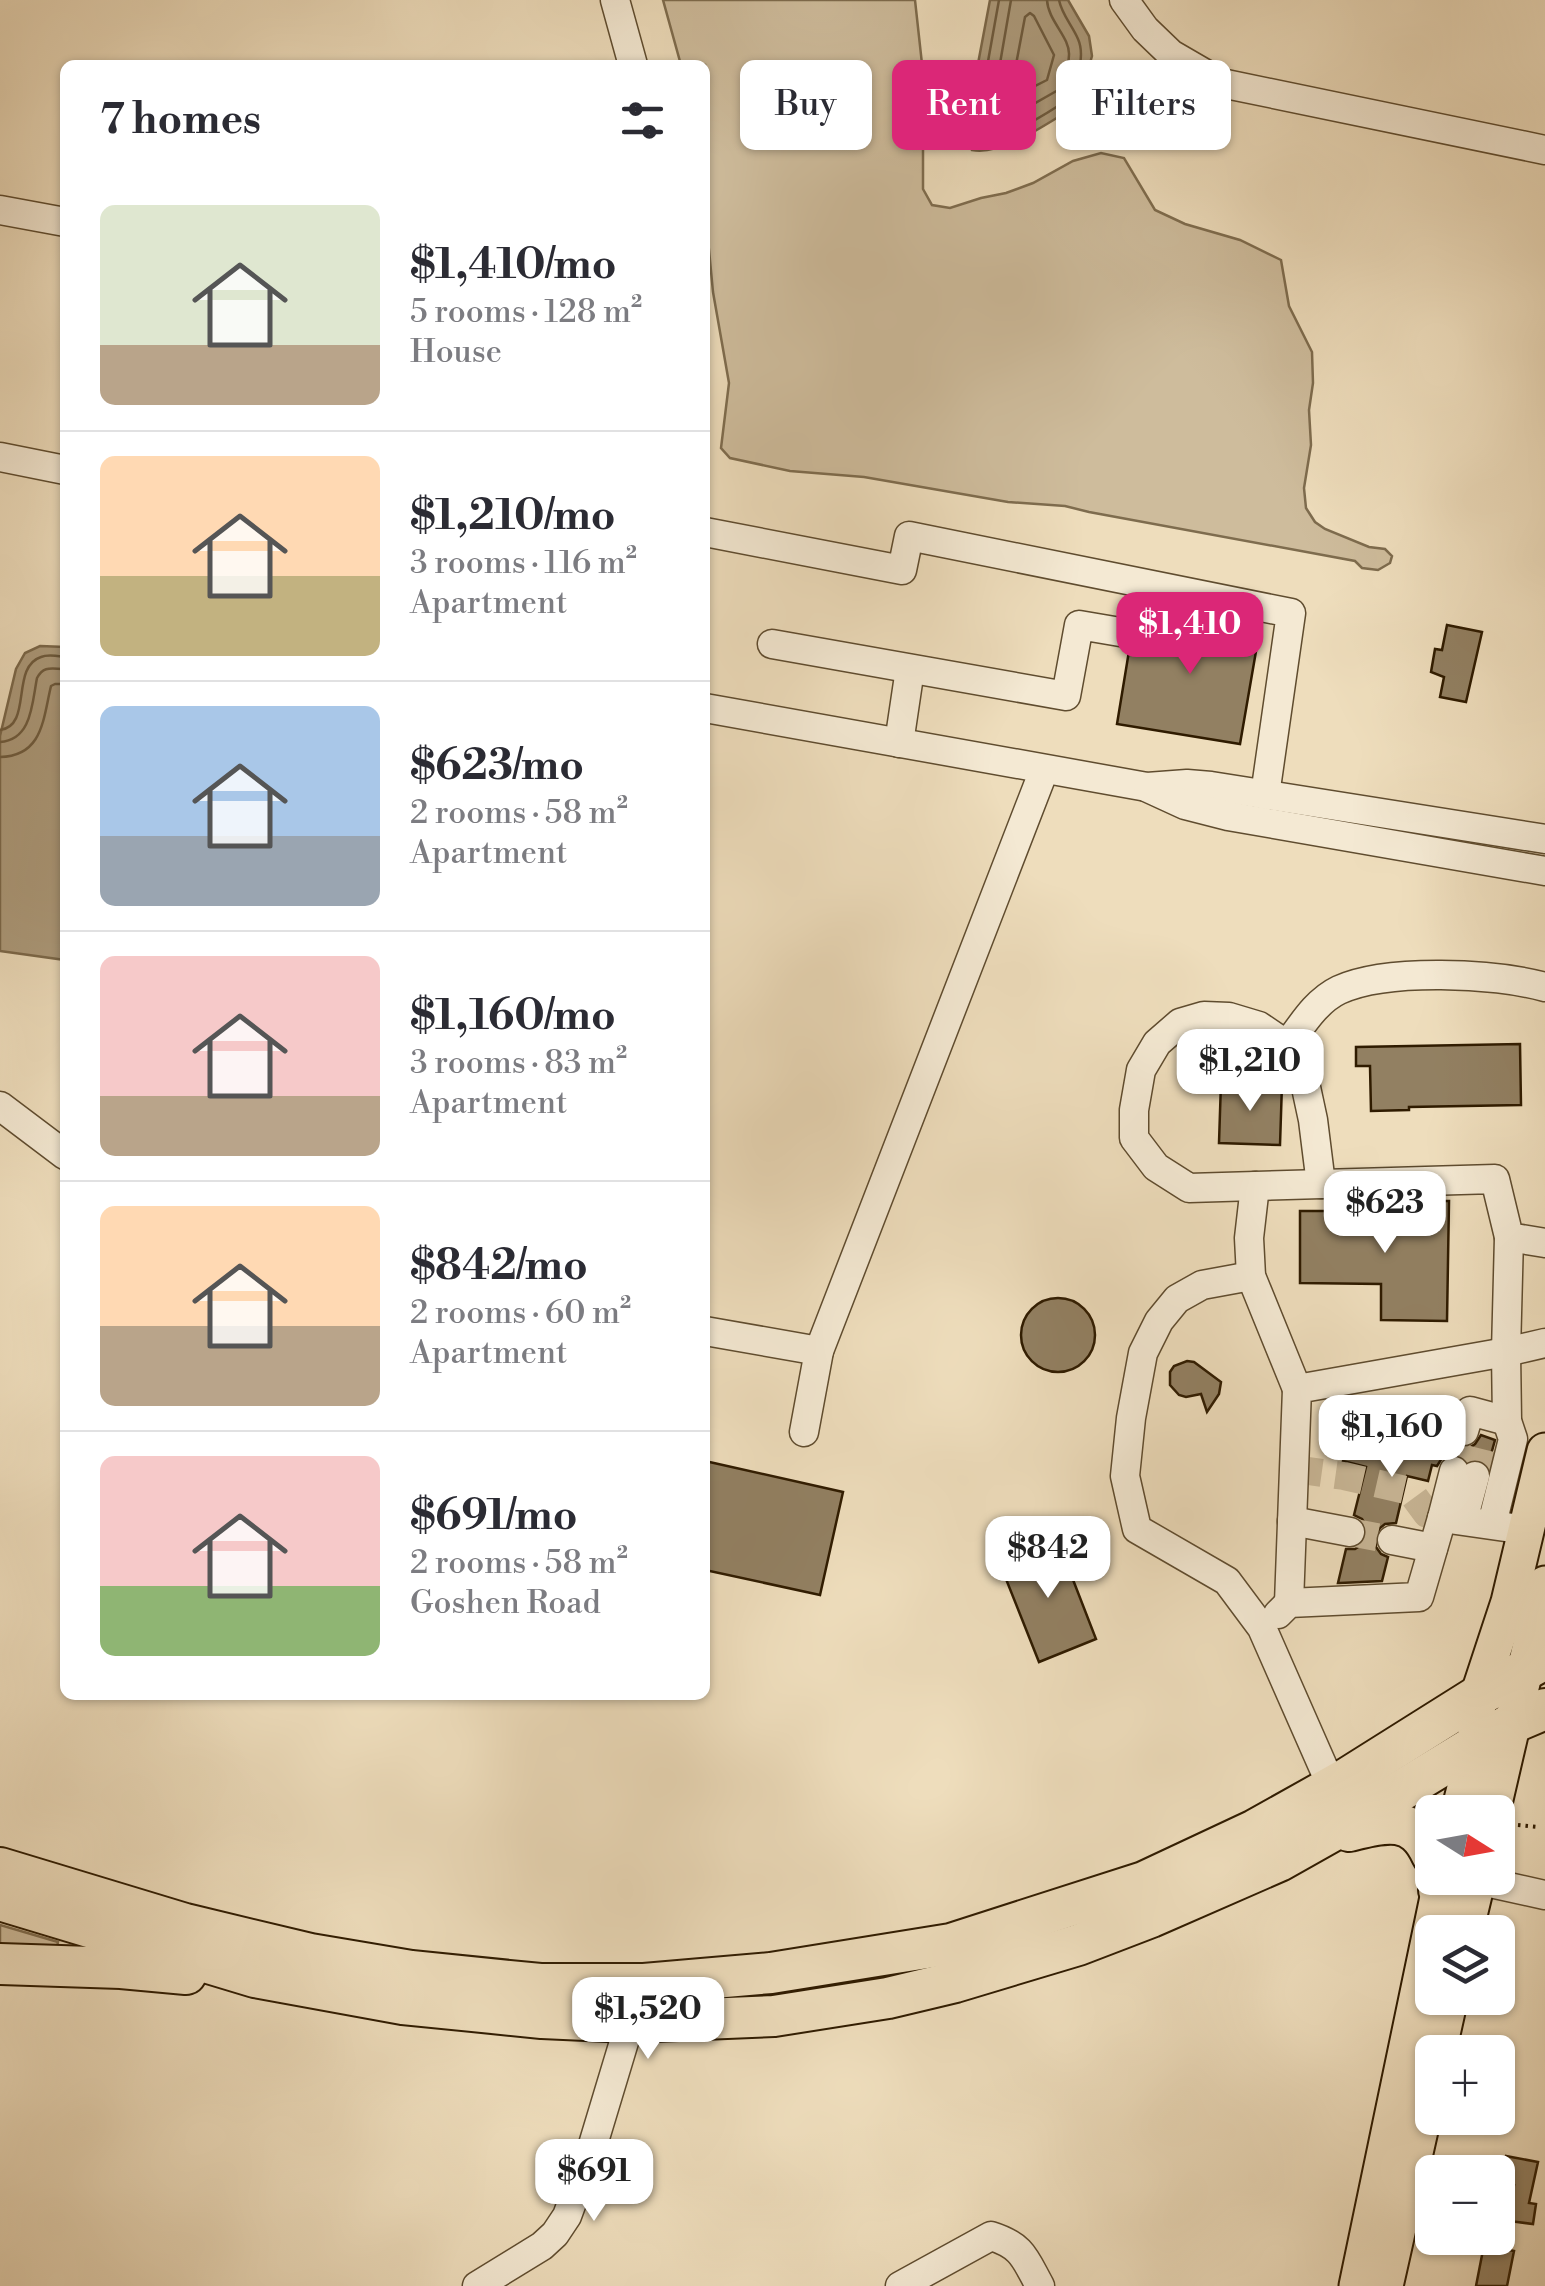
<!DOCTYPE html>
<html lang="en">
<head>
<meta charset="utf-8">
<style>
	body { margin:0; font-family:"Libre Bodoni",serif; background:#f2f2f3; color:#2b2b33; height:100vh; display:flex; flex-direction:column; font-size:38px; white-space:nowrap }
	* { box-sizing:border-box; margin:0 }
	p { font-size:32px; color:#7c7c81 }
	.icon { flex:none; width:55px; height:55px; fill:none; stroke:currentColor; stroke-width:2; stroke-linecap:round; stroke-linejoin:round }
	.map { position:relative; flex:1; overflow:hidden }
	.details { position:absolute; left:60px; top:60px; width:650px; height:1640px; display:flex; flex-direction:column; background:#fff; border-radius:15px; box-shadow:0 2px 8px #0004 }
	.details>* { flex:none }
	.banner { position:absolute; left:740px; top:60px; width:655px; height:90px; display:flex; gap:20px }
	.needle { width:65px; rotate:101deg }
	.controls { position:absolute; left:1415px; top:1795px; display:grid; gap:20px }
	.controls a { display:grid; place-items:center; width:100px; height:100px; border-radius:15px; background:#fff; box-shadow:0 2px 8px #0004; font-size:50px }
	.price { position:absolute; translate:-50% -85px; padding:0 22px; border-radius:20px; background:#fff; color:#222; font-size:32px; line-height:65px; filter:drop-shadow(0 2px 5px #0008) }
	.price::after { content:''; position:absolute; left:50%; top:60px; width:30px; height:22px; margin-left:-15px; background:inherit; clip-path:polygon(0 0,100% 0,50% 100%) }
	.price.on { background:#db2777; color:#fff }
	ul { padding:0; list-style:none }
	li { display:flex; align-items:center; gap:30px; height:250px; padding:0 40px }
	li+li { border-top:2px solid #e1e1e2 }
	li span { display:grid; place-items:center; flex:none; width:280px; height:200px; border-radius:15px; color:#555 }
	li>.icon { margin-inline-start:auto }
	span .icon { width:120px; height:120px; fill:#fffc; stroke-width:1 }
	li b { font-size:42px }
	h2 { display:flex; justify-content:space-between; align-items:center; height:120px; padding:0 40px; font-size:42px }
	.tag { padding:0 35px; border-radius:15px; background:#fff; box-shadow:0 2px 8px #0004; font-size:35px; line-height:90px }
	.tag.on { background:#db2777; color:#fff }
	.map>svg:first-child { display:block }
</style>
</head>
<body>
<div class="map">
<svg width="1545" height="2286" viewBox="0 0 1545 2286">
	<rect width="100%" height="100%" fill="#eeddbc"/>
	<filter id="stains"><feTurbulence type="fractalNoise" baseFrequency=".002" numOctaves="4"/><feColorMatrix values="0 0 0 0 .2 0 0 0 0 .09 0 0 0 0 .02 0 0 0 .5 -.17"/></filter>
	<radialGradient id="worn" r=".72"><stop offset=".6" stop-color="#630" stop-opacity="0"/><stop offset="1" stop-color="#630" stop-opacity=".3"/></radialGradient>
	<g fill="#cebc9c" stroke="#7e6c4e" stroke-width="2.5">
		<polygon points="663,0 915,0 923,73 923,189 932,205 950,208 981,198 1006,193 1033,183 1073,161 1101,153 1124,158 1155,210 1185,224 1240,240 1281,260 1289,306 1312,352 1313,383 1309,410 1311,445 1304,488 1306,508 1315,522 1325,529 1369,547 1385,549 1392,556 1390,563 1378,570 1362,568 1355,561 1089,512 1065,506 1008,502 864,477 790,471 730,458 721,448 729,383 713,292 705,208 705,65 681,65"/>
		<polygon points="0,1925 58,1942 56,1953 0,1952"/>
	</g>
	<g fill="#ad9b7c" stroke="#7b684a" stroke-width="2.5">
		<path d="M990,0H1068L1089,36L1092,56L1078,105C1050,121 1004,156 972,150L964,138Z"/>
		<polygon points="40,646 65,647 65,960 0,951 0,736 16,669 25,653"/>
	</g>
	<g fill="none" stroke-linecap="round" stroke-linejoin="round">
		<g stroke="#6e5b3e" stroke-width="2.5">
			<path d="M999,0L975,134L978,140C1000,144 1051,111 1070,98C1076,80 1086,57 1078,39C1072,25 1062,15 1059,0"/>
			<path d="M1011,0L990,121L995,126L1060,89C1063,79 1069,66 1069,55C1070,37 1048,21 1047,0"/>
			<polygon points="1030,13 1034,16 1054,55 1047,80 1015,96 1011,91 1025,17"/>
			<path d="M0,730C33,726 10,667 41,657C48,654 57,656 65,657"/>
			<path d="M0,742C32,740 32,703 37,678C44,665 52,669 65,669"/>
			<path d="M0,757C43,756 43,719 51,686L55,684H65"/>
		</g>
	</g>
	<g fill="#928062" stroke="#2f1b00" stroke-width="2.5">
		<polygon points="1136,607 1260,628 1240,744 1117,724 1129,651 1137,651 1145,646 1149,636 1148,627 1144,621 1135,617"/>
		<polygon points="1447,625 1482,632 1466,702 1440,697 1444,677 1431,672 1435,649 1442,650"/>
		<polygon points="1520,1044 1521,1105 1409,1107 1409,1110 1371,1111 1370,1066 1356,1066 1356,1047"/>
		<polygon points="1221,1082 1282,1084 1280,1145 1219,1143"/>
		<polygon points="1431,1198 1431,1201 1449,1201 1447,1321 1381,1320 1381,1284 1300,1283 1300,1211 1334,1211 1334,1223 1382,1224 1382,1200"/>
		<circle cx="1058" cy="1335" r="37"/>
		<polygon points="1187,1361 1194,1362 1221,1382 1219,1394 1207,1412 1201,1394 1186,1397 1179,1395 1170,1385 1170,1372 1174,1366"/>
		<polygon points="1355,1413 1447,1435 1452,1444 1460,1448 1469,1448 1475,1444 1481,1435 1495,1440 1488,1465 1480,1460 1468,1461 1459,1454 1450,1454 1442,1458 1437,1466 1432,1465 1428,1481 1407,1476 1396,1523 1385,1524 1380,1528 1375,1536 1376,1547 1381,1554 1388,1557 1382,1581 1340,1583 1338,1583 1346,1549 1355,1549 1363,1544 1367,1534 1366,1525 1362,1519 1354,1515 1366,1467 1343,1461"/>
		<polygon points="705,1461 843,1492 820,1595 705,1570"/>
		<polygon points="1058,1541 1096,1639 1039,1662 1000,1564"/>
		<polygon points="1506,2156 1538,2162 1529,2203 1536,2204 1533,2224 1509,2221 1514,2185 1501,2183"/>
		<polygon points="1484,2245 1514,2251 1507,2286 1476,2286"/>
	</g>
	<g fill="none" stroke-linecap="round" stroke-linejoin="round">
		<g stroke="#c8b696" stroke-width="28" stroke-dasharray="28 14" stroke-linecap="butt">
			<polyline points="1294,1469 1344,1476 1410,1491 1427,1514 1442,1518"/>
			<polyline points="1454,1471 1464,1431"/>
			<polyline points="1475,1476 1485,1436"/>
			<polyline points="1350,1532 1392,1540"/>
		</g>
		<defs>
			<g id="minor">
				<polyline points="615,0 633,65"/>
				<polyline points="1124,0 1145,29 1171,54 1221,83 1545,150"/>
				<polyline points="0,210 65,222"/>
				<polyline points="0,457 65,470"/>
				<polyline points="705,532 902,570 909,536 1291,613 1265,795"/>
				<polyline points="772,644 1066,696 1079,625 1132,634"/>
				<polyline points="705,708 1147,787 1187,784 1211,786 1545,839"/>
				<polyline points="899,743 910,669"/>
				<polyline points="1148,788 1185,805 1228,816 1545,871"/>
				<path d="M1545,987C1494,973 1387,968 1339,990C1316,1001 1302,1025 1287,1045L1259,1026L1229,1017L1204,1016L1180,1023L1157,1043L1141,1070L1134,1110V1138L1156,1167L1189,1188L1495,1179L1509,1237L1545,1243"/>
				<polyline points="1287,1045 1304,1078 1313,1120 1321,1184"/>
				<polyline points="0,1106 65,1155"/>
				<polyline points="1255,1186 1249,1238 1251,1276 1297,1389"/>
				<polyline points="1251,1276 1202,1285 1177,1299 1159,1321 1143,1353 1131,1418 1125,1476 1137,1529 1227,1581 1262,1628 1332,1787"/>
				<polyline points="705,1331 819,1351"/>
				<polyline points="1464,1431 1470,1411 1507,1421"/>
				<polyline points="804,1432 819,1351 1044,770"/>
				<polyline points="1442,1518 1454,1471"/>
				<polyline points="1463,1520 1475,1476"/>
				<polyline points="1292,1521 1350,1532"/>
				<polyline points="1492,1524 1513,1439 1507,1421 1506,1352 1509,1237"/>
				<polyline points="1392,1540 1433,1548"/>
				<polyline points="1289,1603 1297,1389 1506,1352 1545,1343"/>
				<polyline points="1278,1614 1289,1603 1419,1597 1442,1518 1526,1530"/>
				<polyline points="1477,1880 1545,1895"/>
				<polyline points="477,2286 542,2246 555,2234 567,2216 592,2148 630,2022"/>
				<path d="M900,2286L991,2236C1023,2246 1025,2259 1040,2286"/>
			</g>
			<g id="major">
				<polyline points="1459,1812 1476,1744 1478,1696 1509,1602 1545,1451"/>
				<polyline points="1492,1812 1545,1584"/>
				<polyline points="1465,1932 1478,1878"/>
				<polyline points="1438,2052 1450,1998"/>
				<polyline points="1357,2286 1442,1878"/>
				<polyline points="1385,2286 1432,2077"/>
			</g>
			<g id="highway">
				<path d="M1349,1831C1385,1822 1414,1814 1432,1855"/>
				<polyline points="0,1868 185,1924 310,1954 411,1971 540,1984 644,1984 771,1973 951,1944 1144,1882 1255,1830 1346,1779 1478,1696 1545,1659"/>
				<polyline points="1439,1878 1439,1890"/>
				<polyline points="0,1900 255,1977 403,2004 542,2018 630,2022 774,2016 888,1998 955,1982 1078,1945 1151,1917 1279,1861 1366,1812 1512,1723 1545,1709"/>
				<polyline points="0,1964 121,1968 186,1974"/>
			</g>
		</defs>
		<use href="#minor" stroke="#5f4c2f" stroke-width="31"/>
		<use href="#major" stroke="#2f1b00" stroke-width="39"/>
		<use href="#highway" stroke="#2f1b00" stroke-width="44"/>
		<polyline stroke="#2f1b00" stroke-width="4" stroke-dasharray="2.5 5" stroke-linecap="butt" points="1518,1825 1539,1827"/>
		<use href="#minor" stroke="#f4e9d3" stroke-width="28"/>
		<use href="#major" stroke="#eeddbc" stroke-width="35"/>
		<use href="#highway" stroke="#eeddbc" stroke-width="40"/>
	</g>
	<rect width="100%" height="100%" filter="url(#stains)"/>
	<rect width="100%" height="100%" fill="url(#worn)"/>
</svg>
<div class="controls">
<a><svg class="needle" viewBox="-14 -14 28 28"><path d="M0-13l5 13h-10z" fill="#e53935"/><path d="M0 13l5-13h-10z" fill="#7c7c81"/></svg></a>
<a><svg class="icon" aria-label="layers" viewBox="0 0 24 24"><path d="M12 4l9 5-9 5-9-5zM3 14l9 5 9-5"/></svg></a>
<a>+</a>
<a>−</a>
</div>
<b class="price on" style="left:1190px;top:677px">$1,410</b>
<b class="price" style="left:1250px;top:1114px">$1,210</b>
<b class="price" style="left:1385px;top:1256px">$623</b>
<b class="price" style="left:1392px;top:1480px">$1,160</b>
<b class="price" style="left:1048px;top:1601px">$842</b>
<b class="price" style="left:648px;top:2062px">$1,520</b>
<b class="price" style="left:594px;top:2224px">$691</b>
<div class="banner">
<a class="tag">Buy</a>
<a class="tag on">Rent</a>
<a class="tag">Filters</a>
</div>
<section class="details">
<h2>7 homes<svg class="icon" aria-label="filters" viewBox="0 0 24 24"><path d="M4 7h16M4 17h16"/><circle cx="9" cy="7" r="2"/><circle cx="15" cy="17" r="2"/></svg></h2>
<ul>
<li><span style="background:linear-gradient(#dfe7d0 70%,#b9a48a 0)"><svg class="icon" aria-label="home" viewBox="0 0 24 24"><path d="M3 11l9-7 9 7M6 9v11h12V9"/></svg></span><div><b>$1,410/mo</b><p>5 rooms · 128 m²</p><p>House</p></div></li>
<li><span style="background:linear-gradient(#ffd9b3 60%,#c2b280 0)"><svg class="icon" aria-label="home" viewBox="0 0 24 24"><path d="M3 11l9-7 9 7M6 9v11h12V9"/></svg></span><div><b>$1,210/mo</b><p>3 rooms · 116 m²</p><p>Apartment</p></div></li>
<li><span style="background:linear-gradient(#a9c7e8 65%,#9aa5b1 0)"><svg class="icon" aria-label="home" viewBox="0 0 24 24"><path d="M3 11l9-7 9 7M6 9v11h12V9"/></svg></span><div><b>$623/mo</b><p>2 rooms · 58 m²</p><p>Apartment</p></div></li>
<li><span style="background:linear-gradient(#f6c9c9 70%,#b9a48a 0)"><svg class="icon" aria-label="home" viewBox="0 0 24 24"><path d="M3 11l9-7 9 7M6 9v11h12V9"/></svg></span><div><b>$1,160/mo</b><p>3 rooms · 83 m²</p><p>Apartment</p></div></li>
<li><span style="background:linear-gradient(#ffd9b3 60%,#b9a48a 0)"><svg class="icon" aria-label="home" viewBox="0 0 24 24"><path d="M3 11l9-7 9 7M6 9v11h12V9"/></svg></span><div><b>$842/mo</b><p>2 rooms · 60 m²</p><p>Apartment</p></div></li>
<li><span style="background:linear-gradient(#f6c9c9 65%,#8fb573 0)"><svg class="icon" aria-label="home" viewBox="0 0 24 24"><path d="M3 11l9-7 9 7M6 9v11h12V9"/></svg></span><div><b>$691/mo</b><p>2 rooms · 58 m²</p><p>Goshen Road</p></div></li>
</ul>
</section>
</div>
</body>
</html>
